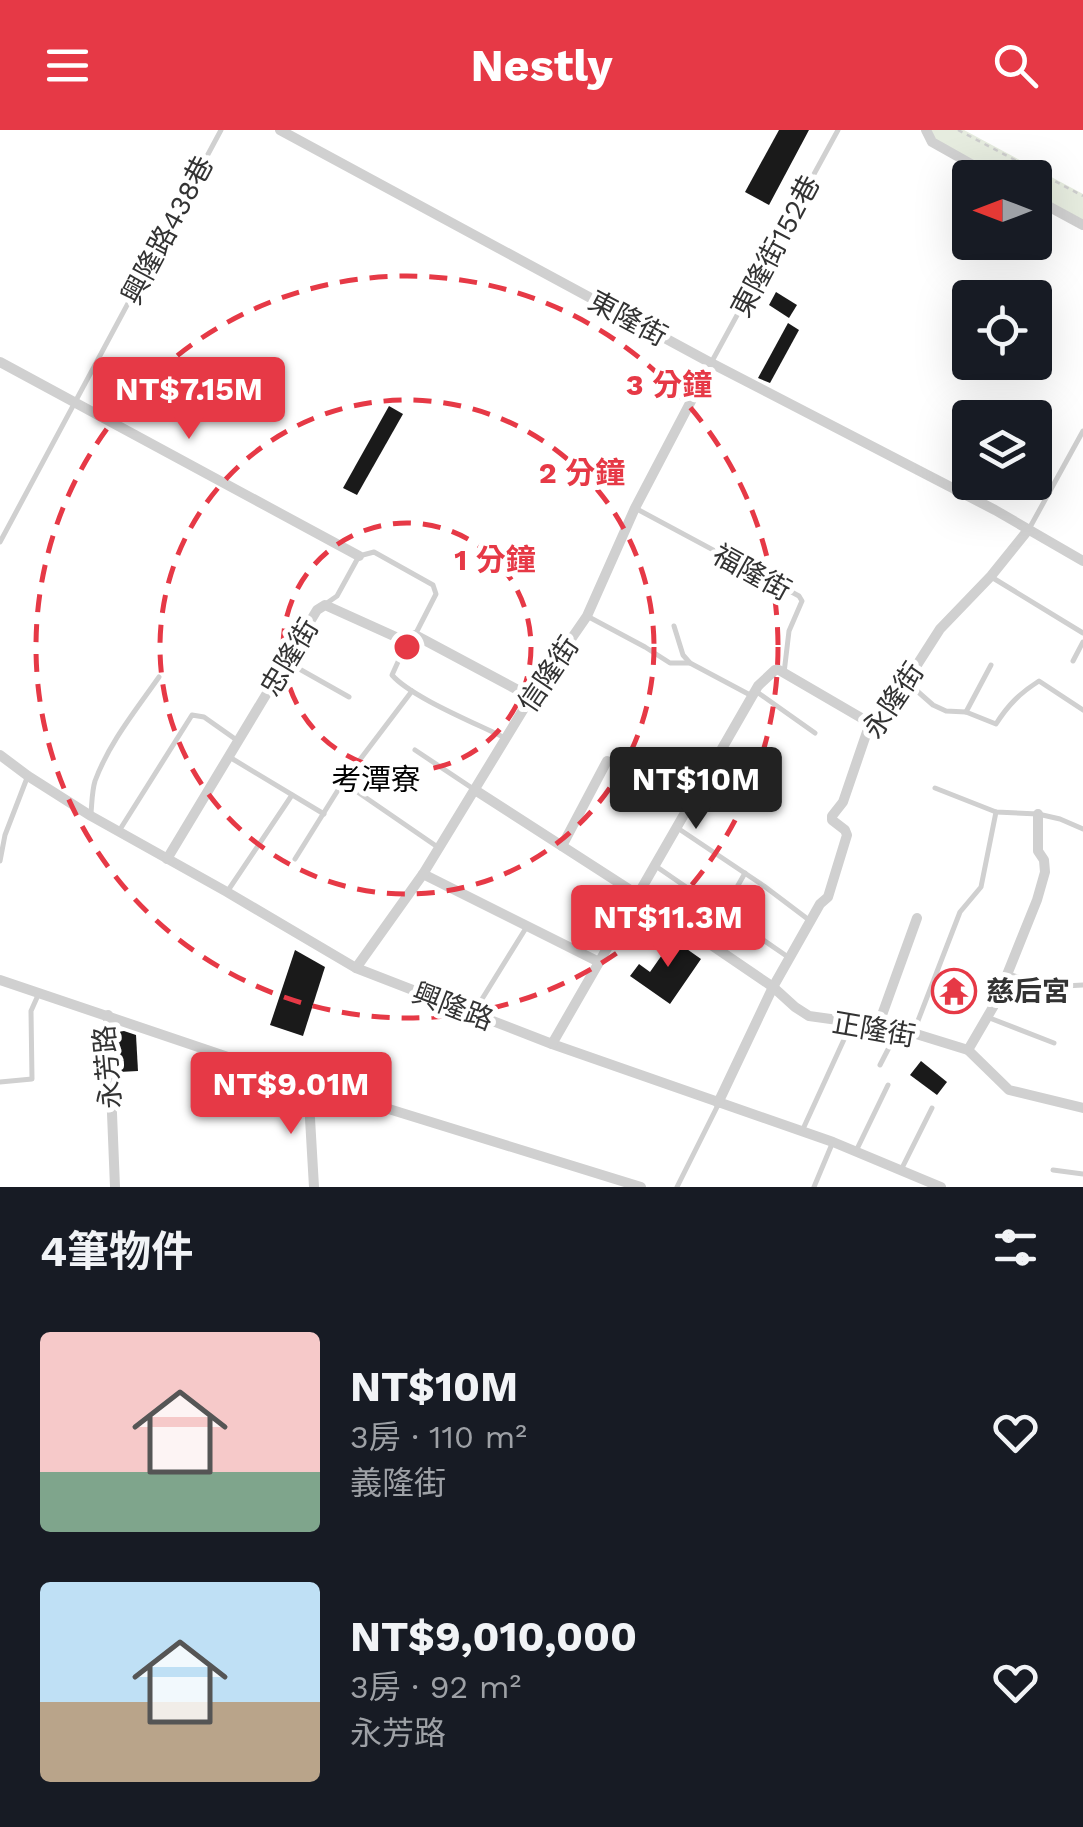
<!DOCTYPE html>
<html lang="zh-TW">
<head>
<meta charset="utf-8">
<style>
	body { margin:0; font-family:"Work Sans","Noto Sans TC",sans-serif; background:#242831; color:#f1f3f6; height:100vh; display:flex; flex-direction:column; font-size:38px; white-space:nowrap }
	* { box-sizing:border-box; margin:0 }
	p { font-size:32px; color:#9ea1a6 }
	.icon { flex:none; width:55px; height:55px; fill:none; stroke:currentColor; stroke-width:2; stroke-linecap:round; stroke-linejoin:round }
	.map { position:relative; height:1057px; overflow:hidden }
	.details { display:flex; flex-direction:column; background:#171b24; flex:1 }
	.details>* { flex:none }
	.needle { width:65px; rotate:270deg }
	.buttons { position:absolute; left:952px; top:30px; display:grid; gap:20px }
	.buttons a { display:grid; place-items:center; width:100px; height:100px; border-radius:10px; background:#171b24; box-shadow:0 10px 40px #0002; font-size:50px }
	.price { position:absolute; translate:-50% -85px; padding:0 22px; border-radius:10px; background:#e63946; color:#fff; font-size:32px; line-height:65px; filter:drop-shadow(0 2px 5px #0008) }
	.price::after { content:''; position:absolute; left:50%; top:60px; width:30px; height:22px; margin-left:-15px; background:inherit; clip-path:polygon(0 0,100% 0,50% 100%) }
	.price.current { background:#222; color:#fff }
	ul { padding:0; list-style:none }
	li { display:flex; align-items:center; gap:30px; height:250px; padding:0 40px }
	li span { display:grid; place-items:center; flex:none; width:280px; height:200px; border-radius:10px; color:#555 }
	li>.icon { margin-inline-start:auto }
	span .icon { width:120px; height:120px; fill:#fffc; stroke-width:1 }
	li b { font-size:42px }
	h2 { display:flex; justify-content:space-between; align-items:center; height:120px; padding:0 40px; font-size:42px }
	header { display:flex; justify-content:space-between; align-items:center; height:130px; padding:0 40px; background:#e63946; color:#fff; font-size:45px; font-weight:700 }
	.map>svg:first-child { display:block }
</style>
</head>
<body>
<header><svg class="icon" aria-label="menu" viewBox="0 0 24 24"><path d="M4 6h16M4 12h16M4 18h16"/></svg>Nestly<svg class="icon" aria-label="search" viewBox="0 0 24 24"><circle cx="10" cy="10" r="6"/><path d="M15 15l6 6"/></svg></header>
<div class="map">
<svg width="1083" height="1057" viewBox="0 0 1083 1057">
	<rect width="100%" height="100%" fill="#fff"/>
	<polygon fill="#e6ecdf" points="926,0 964,0 1083,64 1083,95 1035,69 1035,48 996,47 932,12"/>
	<g fill="#1a1a1a">
		<polygon points="779,0 809,0 769,75 745,62"/>
		<polygon points="776,162 797,175 789,188 769,175"/>
		<polygon points="788,193 799,200 770,253 758,248"/>
		<polygon points="389,276 403,284 357,365 343,358"/>
		<polygon points="667,805 701,829 670,874 630,846 639,834 650,842 664,822 658,818"/>
		<polygon points="295,820 325,837 303,906 270,895"/>
		<polygon points="943,842 975,853 965,880 934,868"/>
		<polygon points="124,901 136,905 138,941 119,942 117,902"/>
		<polygon points="921,931 947,952 937,965 910,945"/>
	</g>
	<g fill="none" stroke-linecap="round" stroke-linejoin="round">
		<polyline stroke="#cdcdcd" stroke-width="2.5" stroke-dasharray="5 5" stroke-linecap="butt" points="958,0 1083,66"/>
		<g stroke="#d0d0d0" stroke-width="5">
			<polyline points="711,233 838,0"/>
			<polyline points="635,378 799,466 802,471 789,501 784,543"/>
			<polyline points="1029,399 1083,301"/>
			<polyline points="0,412 221,0"/>
			<polyline points="993,448 1083,503"/>
			<polyline points="327,473 337,466 359,426 374,422 433,455 436,464 415,505"/>
			<polyline points="587,486 645,517 670,533 690,533"/>
			<polyline points="674,496 683,525 690,533 752,566"/>
			<path d="M407,512L392,545C411,567 475,593 503,607"/>
			<polyline points="1073,531 1083,512"/>
			<polyline points="287,532 349,567"/>
			<path d="M908,553L933,575L946,581L966,582L996,594C1008,575 1020,563 1039,551L1083,580"/>
			<polyline points="757,562 815,603"/>
			<polyline points="966,582 991,535"/>
			<polyline points="415,620 475,660"/>
			<polyline points="724,620 777,657"/>
			<polyline points="231,628 324,684"/>
			<polyline points="343,652 439,718"/>
			<polyline points="935,658 996,682 1038,684 1060,689 1083,699"/>
			<path d="M91,683C92,672 92,661 95,651C109,613 136,580 159,547"/>
			<polyline points="679,699 764,756 809,790"/>
			<polyline points="119,701 192,585 204,587 238,611"/>
			<polyline points="295,729 343,652 412,561"/>
			<polyline points="0,731 5,705 27,648"/>
			<polyline points="657,737 788,827"/>
			<polyline points="227,762 292,665"/>
			<polyline points="707,810 745,743"/>
			<polyline points="1009,844 1047,857 1083,855"/>
			<polyline points="474,882 526,798"/>
			<polyline points="987,887 1054,913"/>
			<polyline points="914,901 960,782 981,757 996,682"/>
			<polyline points="880,935 897,902"/>
			<polyline points="0,952 32,949 31,881 39,863"/>
			<polyline points="803,999 852,892"/>
			<polyline points="857,1019 888,955"/>
			<polyline points="901,1040 932,978"/>
			<polyline points="1053,1040 1083,1044"/>
			<polyline points="677,1057 718,975"/>
			<polyline points="814,1057 832,1014"/>
		</g>
		<g stroke="#d0d0d0" stroke-width="10">
			<polyline points="280,0 711,233 995,380 1083,431"/>
			<polyline points="926,0 932,12 996,48"/>
			<polyline points="1035,69 1083,95"/>
			<polyline points="0,232 359,426"/>
			<polyline points="0,625 28,646 91,686 227,762 356,838 552,914 833,1012 941,1057"/>
			<polyline points="475,660 638,765 773,857 795,877 809,886 867,894 913,903 968,920 1009,960 1083,978"/>
			<polyline points="562,716 607,631"/>
			<polyline points="167,729 317,480 325,475 407,512 415,505 531,567"/>
			<polyline points="423,744 599,832"/>
			<polyline points="356,838 423,744 531,567 587,486 635,378 711,233"/>
			<polyline points="0,850 308,954 641,1057"/>
			<polyline points="108,885 115,1057"/>
			<polyline points="878,896 917,788"/>
			<polyline points="552,914 758,556 775,540 779,540 870,593"/>
			<polyline points="968,920 996,872 1037,770 1045,742 1044,730 1038,721 1038,684"/>
			<polyline points="308,954 314,1057"/>
			<polyline points="718,973 773,857 820,774 828,767 847,705 845,700 832,690 832,686 843,672 870,593 883,588 940,499 991,446 1028,400"/>
		</g>
	</g>
	<g fill="none" stroke="#e63946" stroke-width="5" stroke-dasharray="18 12">
		<circle cx="407" cy="517" r="124"/>
		<circle cx="407" cy="517" r="247"/>
		<circle cx="407" cy="517" r="371"/>
	</g>
	<defs>
		<symbol id="temple-ring" viewBox="-11 -11 22 22"><circle r="9.5" fill="#fff" stroke="#e63946" stroke-width="1.5"/><path d="M0-6L5-2H3V0L6.5 2.5H4V6H1.5V3h-3V6H-4V2.5H-6.5L-3 0V-2H-5Z" fill="#e63946"/></symbol>
	</defs>
	<g fill-rule="evenodd">
		<use href="#temple-ring" x="929" y="836" width="50" height="50"/>
	</g>
	<g text-anchor="middle" stroke-width="10" stroke-linejoin="round" paint-order="stroke">
		<g font-size="28" fill="#333" stroke="#fff">
			<text transform="translate(167 100) rotate(-62)" y="10">興隆路438巷</text>
			<text transform="translate(775 116) rotate(-62)" y="10">東隆街152巷</text>
			<text transform="translate(628 188) rotate(28)" y="10">東隆街</text>
			<text transform="translate(752 442) rotate(29)" y="10">福隆街</text>
			<text transform="translate(289 527) rotate(-59)" y="10">忠隆街</text>
			<text transform="translate(548 544) rotate(-56)" y="10">信隆街</text>
			<text transform="translate(893 570) rotate(-56)" y="10">永隆街</text>
			<text transform="translate(453 876) rotate(21)" y="10">興隆路</text>
			<text transform="translate(874 899) rotate(10)" y="10">正隆街</text>
			<text transform="translate(107 937) rotate(-95)" y="10">永芳路</text>
		</g>
		<g font-size="28" font-weight="bold" fill="#333" stroke="#fff" text-anchor="start">
			<text x="986" y="871">慈后宮</text>
		</g>
		<g font-size="30" fill="#000" stroke="#fff">
			<text x="376" y="660">考潭寮</text>
		</g>
	</g>
	<circle cx="407" cy="517" r="15" fill="#e63946" stroke="#fff" stroke-width="5"/>
	<g font-size="30" text-anchor="middle" font-weight="bold" fill="#e63946" stroke="#fff" stroke-width="10" stroke-linejoin="round" paint-order="stroke">
		<text x="669" y="265">3 分鐘</text>
		<text x="582" y="353">2 分鐘</text>
		<text x="495" y="440">1 分鐘</text>
	</g>
</svg>
<div class="buttons">
<a><svg class="needle" viewBox="-14 -14 28 28"><path d="M0-13l5 13h-10z" fill="#e53935"/><path d="M0 13l5-13h-10z" fill="#9ea1a6"/></svg></a>
<a><svg class="icon" aria-label="locate" viewBox="0 0 24 24"><circle cx="12" cy="12" r="6"/><path d="M12 2v4M12 18v4M2 12h4M18 12h4"/></svg></a>
<a><svg class="icon" aria-label="layers" viewBox="0 0 24 24"><path d="M12 4l9 5-9 5-9-5zM3 14l9 5 9-5"/></svg></a>
</div>
<b class="price" style="left:189px;top:312px">NT$7.15M</b>
<b class="price current" style="left:696px;top:702px">NT$10M</b>
<b class="price" style="left:668px;top:840px">NT$11.3M</b>
<b class="price" style="left:291px;top:1007px">NT$9.01M</b>
</div>
<section class="details">
<h2>4筆物件<svg class="icon" aria-label="filters" viewBox="0 0 24 24"><path d="M4 7h16M4 17h16"/><circle cx="9" cy="7" r="2"/><circle cx="15" cy="17" r="2"/></svg></h2>
<ul>
<li><span style="background:linear-gradient(#f6c9c9 70%,#7fa58c 0)"><svg class="icon" aria-label="home" viewBox="0 0 24 24"><path d="M3 11l9-7 9 7M6 9v11h12V9"/></svg></span><div><b>NT$10M</b><p>3房 · 110 m²</p><p>義隆街</p></div><svg class="icon" aria-label="heart" viewBox="0 0 24 24"><path d="M12 20l-8-8c-3-5 5-10 8-4 3-6 11-1 8 4z"/></svg></li>
<li><span style="background:linear-gradient(#bfe0f5 60%,#b9a48a 0)"><svg class="icon" aria-label="home" viewBox="0 0 24 24"><path d="M3 11l9-7 9 7M6 9v11h12V9"/></svg></span><div><b>NT$9,010,000</b><p>3房 · 92 m²</p><p>永芳路</p></div><svg class="icon" aria-label="heart" viewBox="0 0 24 24"><path d="M12 20l-8-8c-3-5 5-10 8-4 3-6 11-1 8 4z"/></svg></li>
</ul>
</section>
</body>
</html>
